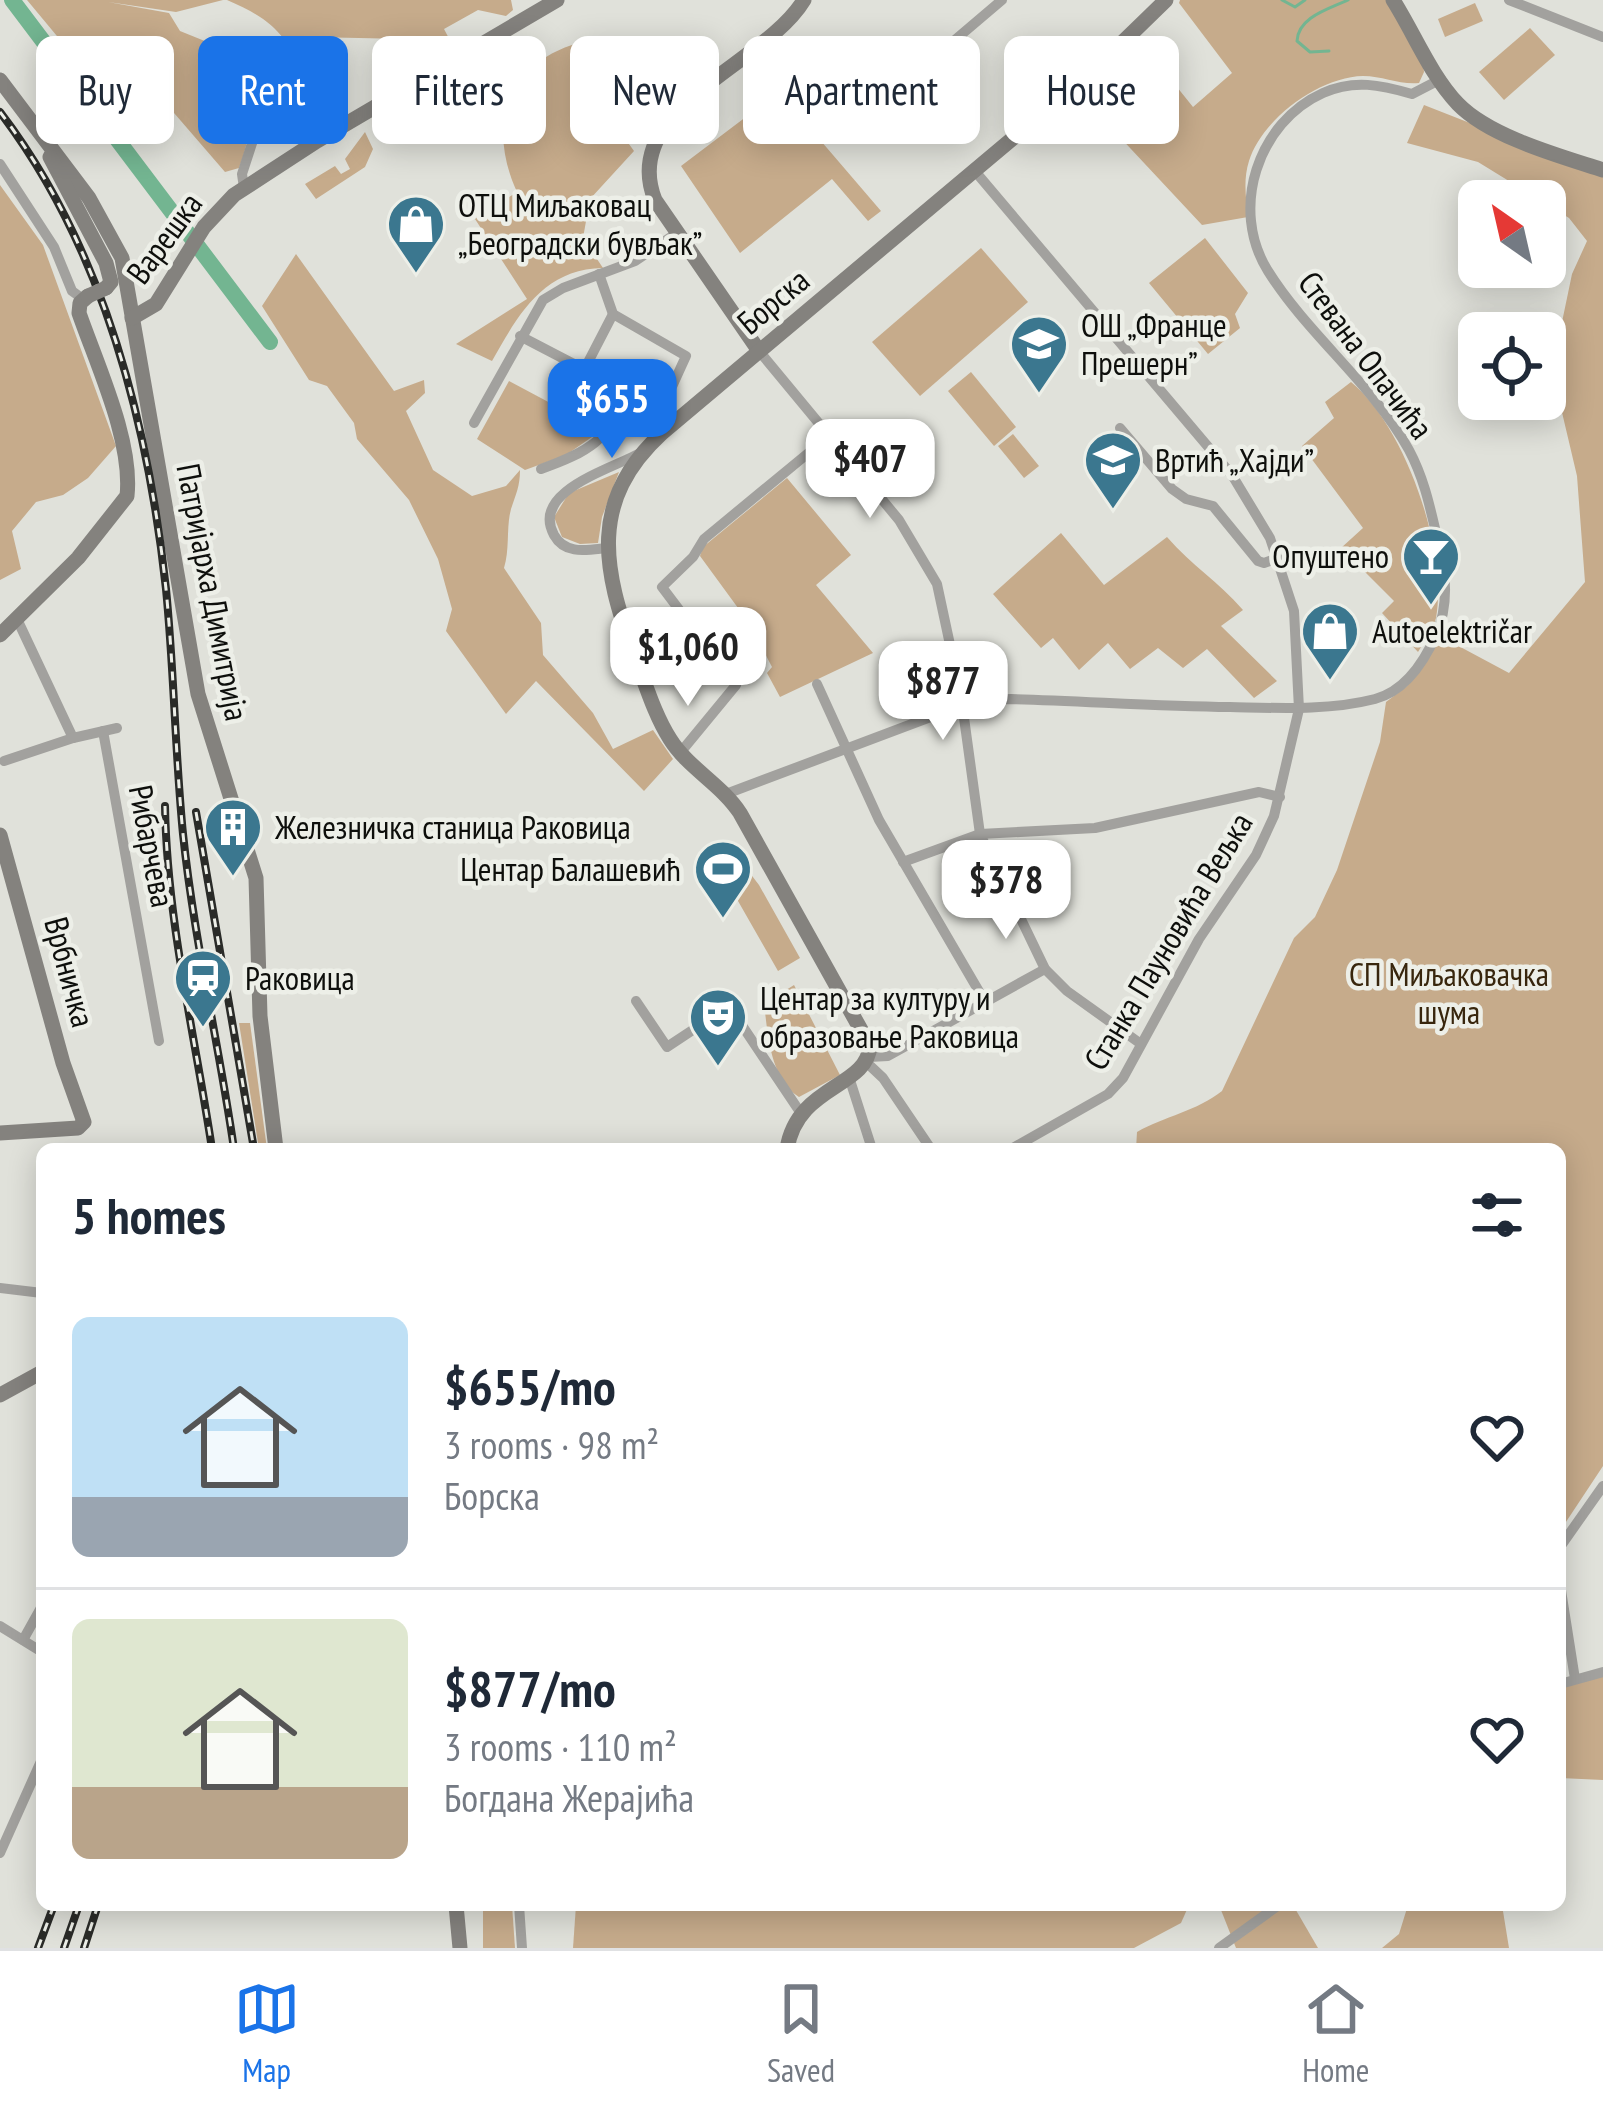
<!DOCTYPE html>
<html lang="en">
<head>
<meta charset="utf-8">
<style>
	body { margin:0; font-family:"PT Sans Narrow",sans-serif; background:#f2f2f3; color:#1f2937; height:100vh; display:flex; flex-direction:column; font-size:45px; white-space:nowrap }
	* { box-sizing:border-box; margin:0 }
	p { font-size:39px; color:#747a83 }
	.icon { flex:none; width:66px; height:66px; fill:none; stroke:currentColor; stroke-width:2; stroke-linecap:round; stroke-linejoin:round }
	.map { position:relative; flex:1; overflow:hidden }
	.drawer { position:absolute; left:36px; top:1143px; width:1530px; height:768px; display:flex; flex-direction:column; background:#fff; border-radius:18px; box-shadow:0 6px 30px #0003 }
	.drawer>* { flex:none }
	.banner { position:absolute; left:36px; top:36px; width:1533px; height:108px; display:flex; gap:24px }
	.needle { width:78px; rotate:326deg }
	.fabs { position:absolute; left:1458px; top:180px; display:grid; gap:24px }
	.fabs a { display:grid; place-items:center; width:108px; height:108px; border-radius:18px; background:#fff; box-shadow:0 6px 30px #0003; font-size:60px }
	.price { position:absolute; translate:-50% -102px; padding:0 27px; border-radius:24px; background:#fff; color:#222; font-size:39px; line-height:78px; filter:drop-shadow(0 3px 6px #0008) }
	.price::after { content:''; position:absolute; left:50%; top:72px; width:36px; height:27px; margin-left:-18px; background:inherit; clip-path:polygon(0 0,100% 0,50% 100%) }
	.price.selected { background:#1a73e8; color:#fff }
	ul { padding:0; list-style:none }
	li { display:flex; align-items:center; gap:36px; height:300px; padding:0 36px }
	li+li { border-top:3px solid #e0e1e3 }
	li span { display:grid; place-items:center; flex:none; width:336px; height:240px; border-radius:18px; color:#555 }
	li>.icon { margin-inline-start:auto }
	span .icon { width:144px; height:144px; fill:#fffc; stroke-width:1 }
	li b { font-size:51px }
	h2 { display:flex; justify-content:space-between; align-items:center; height:144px; padding:0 36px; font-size:51px }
	.chip { padding:0 42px; border-radius:18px; background:#fff; box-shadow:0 6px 30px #0003; font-size:42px; line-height:108px }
	.chip.selected { background:#1a73e8; color:#fff }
	.tab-bar { display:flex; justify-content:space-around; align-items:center; height:168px; border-top:3px solid #e0e1e3; background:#fff; font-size:33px; color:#747a83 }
	.tab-bar a { display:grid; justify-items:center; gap:6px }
	.tab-bar .selected { color:#1a73e8 }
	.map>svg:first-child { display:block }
</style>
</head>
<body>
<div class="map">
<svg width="1603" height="1948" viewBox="0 0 1603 1948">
	<rect width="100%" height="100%" fill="#e0e1da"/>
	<g fill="#c6ab8b">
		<path d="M27,0H223L176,12L108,2L169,13L180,31L222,48C231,102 264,104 239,168L225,172L130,62L96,83Z"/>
		<path d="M227,0H511L513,10L506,16L478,10L444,29L454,48L411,75L406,39L311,37L298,60C277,25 263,16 227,0Z"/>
		<path d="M1180,0H1386L1423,63L1424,72L1419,83C1400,85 1383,76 1363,76C1319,77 1262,119 1249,161C1243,180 1246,198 1248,217L1202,225L1102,118L1113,108L1093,85L1140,41L1193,107L1232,73L1179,3Z"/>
		<polygon points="1475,3 1483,21 1445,37 1438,19"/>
		<polygon points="1530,28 1555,55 1504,100 1479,72"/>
		<path d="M587,41L602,48L627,83L599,102L634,151L590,199L583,238L603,268C543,269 518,315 492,361L456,344L527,299L475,219L517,192C485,122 509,58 587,41Z"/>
		<polygon points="779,92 881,211 868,221 832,179 740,253 681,166"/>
		<path d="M1424,105L1603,175V1466L1560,1531V1149H1136L1137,1132C1165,1116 1197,1111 1222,1091L1294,938L1315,917L1337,870L1380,742L1386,702L1407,686L1438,635L1509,673L1585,582L1577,476L1552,370L1572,274L1587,241L1569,218L1478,162L1407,143Z"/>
		<polygon points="365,132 373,149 365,167 316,199 305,184 335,166 341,174 350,169 345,159"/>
		<polygon points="0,185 43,245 116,446 88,478 63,495 36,502 12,531 21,569 0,580"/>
		<polygon points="1205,238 1248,293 1235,314 1240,328 1208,354 1149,283"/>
		<polygon points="981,248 1028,302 920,396 872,342"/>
		<path d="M296,254L394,391L424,380L425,393L406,411L433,470L472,496L506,486L520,470C520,486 516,494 511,509C506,527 510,549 504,568L541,623L543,655L593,713L613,749L653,730L673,759L644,791L536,681L506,714L446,631L452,609L438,559L409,500L357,439L354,423L327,386L309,380L262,306Z"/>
		<polygon points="971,372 1016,427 994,446 948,391"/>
		<polygon points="509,381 554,405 557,402 605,428 566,455 525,470 477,439"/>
		<path d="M1351,382C1405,426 1448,550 1436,618C1433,630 1425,641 1418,652L1382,613L1394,601L1341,548L1363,528L1302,446L1334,418L1325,402Z"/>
		<polygon points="1013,434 1039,466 1024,478 998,446"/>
		<polygon points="619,472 602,517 598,543 580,544 562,537 554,517 569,493"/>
		<polygon points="787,478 851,555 816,585 873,653 780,697 767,673 772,667 749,623 700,556 703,547"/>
		<path d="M1061,533L1104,585L1167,537C1192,566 1218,581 1243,610L1221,626L1277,681L1254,698L1207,649L1183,668L1158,648L1130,669L1108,643L1079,670L1053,638L1041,648L993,594Z"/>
		<polygon points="730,847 759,885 800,958 778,971 738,901 708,862"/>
		<path d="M794,985L840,1075L799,1097C770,1079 768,1034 764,1004Z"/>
		<polygon points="239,1023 250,1023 267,1149 259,1149"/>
		<polygon points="1603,1673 1603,1780 1560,1778 1560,1684"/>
		<polygon points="483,1905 512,1905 515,1948 483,1948"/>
		<polygon points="576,1905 1189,1905 1181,1923 1134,1948 573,1948"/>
		<polygon points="1219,1905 1293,1905 1318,1948 1236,1948"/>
		<polygon points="1408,1905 1502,1905 1509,1948 1382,1948 1399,1934"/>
	</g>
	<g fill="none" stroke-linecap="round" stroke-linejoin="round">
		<g stroke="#73b591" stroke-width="3">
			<polyline points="1282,0 1295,7 1305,0"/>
			<path d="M1329,51L1310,52L1297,41C1298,17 1329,9 1348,0"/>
		</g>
		<polyline stroke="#73b591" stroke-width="16" points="12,0 270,342"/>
		<g stroke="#a2a19e" stroke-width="10">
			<polyline points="1509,0 1603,37"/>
			<polyline points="233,51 258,125 242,174 244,188"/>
			<polyline points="289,55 300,71 311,120"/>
			<polyline points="869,113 1002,0"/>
			<polyline points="317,141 311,120 322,93"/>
			<polyline points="0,164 54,247 72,291 83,299"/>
			<polyline points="974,170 1232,475 1270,538 1294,611 1299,709 1274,816 1256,855 1199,939 1123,1078 1108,1094 1011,1149"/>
			<polyline points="520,336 641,399 657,406 665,402 686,356 613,314 599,274"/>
			<polyline points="759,351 899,520 937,584 961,696 980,834 1045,969 1067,991 1141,1044"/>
			<polyline points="584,370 613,314"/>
			<polyline points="474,423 543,300 563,288 635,261 677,233"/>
			<polyline points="1120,428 1172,489 1186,499 1213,506 1258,561 1264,563 1278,558"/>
			<path d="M541,469C589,452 608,440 630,393"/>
			<path d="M606,548C587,550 565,555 554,535C530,491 612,469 640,453"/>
			<polyline points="17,619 73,738"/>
			<polyline points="817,684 879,820 984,1000"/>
			<polyline points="103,731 159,1041"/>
			<polyline points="680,753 736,685 662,587 693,557 704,539 829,436"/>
			<polyline points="4,761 73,738 117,728"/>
			<path d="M726,794L973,701L1011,699C1084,701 1156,706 1230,707C1278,708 1328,711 1375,699C1405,691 1424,662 1436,635C1450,604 1446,569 1437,537C1430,507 1424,478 1409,450C1372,383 1308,335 1268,271C1229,209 1258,122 1323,93C1354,79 1381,85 1412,94L1441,79"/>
			<polyline points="903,862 980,834 1095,828 1259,792 1280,797"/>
			<polyline points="636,1001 667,1047 729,1006 800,1112"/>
			<polyline points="869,1057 888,1056 1045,969"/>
			<polyline points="866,1062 883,1078 931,1149"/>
			<polyline points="849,1077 872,1149"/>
			<polyline points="0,1288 42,1293"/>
			<polyline points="1560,1547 1603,1486"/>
			<polyline points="1560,1584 1575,1679"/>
			<polyline points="0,1626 42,1652"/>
			<polyline points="23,1640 42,1606"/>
			<polyline points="1560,1684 1603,1672"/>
			<polyline points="0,1853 42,1759"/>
			<polyline points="519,1905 522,1948"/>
			<polyline points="1219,1948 1279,1905"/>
		</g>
		<g stroke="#84827e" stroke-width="15">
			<path d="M1393,0C1414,33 1431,76 1458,104C1490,137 1560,156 1603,170"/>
			<polyline points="0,80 89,198 122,258 198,694 256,878 260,1016 276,1149"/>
			<polyline points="50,157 106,263 111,282 106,288"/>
			<polyline points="132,318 156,304 204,227 234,195 317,141 557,0"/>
			<path d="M759,351L655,200C618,108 765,65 804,0"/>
			<path d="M0,635L78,558L127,496C133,441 97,365 79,313L80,303L88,296"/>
			<polyline points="0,835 63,1063 84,1122 78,1128 0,1133"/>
			<path d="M787,1149C797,1085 867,1088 870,1046L740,813C721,784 688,768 670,739C654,714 645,682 634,654C603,569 588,501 662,433L1093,71L1166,0"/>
			<polyline points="0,1395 42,1372"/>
			<polyline points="456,1905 460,1948"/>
		</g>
		<defs>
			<g id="rail">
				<path d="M0,112C103,247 148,422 166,589C174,670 175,752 183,834C194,940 219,1044 234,1149"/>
				<path d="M165,806C167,922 195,1035 212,1149"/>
				<polyline points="196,812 254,1149"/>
				<polyline points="38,1948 54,1905"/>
				<polyline points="64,1948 79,1905"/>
				<polyline points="84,1948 98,1905"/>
			</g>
		</defs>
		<use href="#rail" stroke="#2a2b28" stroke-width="8"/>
		<use href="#rail" stroke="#edefe8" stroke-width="3" stroke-dasharray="9" stroke-linecap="butt"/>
		<polyline stroke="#84827e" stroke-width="15" points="88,296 106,288"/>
	</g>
	<defs>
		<symbol id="shop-pin" viewBox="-11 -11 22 30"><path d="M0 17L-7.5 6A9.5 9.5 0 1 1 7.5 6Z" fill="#3b778f" stroke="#edefe8"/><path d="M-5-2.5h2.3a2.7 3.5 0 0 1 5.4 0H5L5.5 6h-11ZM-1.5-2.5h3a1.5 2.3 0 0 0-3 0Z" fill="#fff"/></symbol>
		<symbol id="school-pin" viewBox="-11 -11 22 30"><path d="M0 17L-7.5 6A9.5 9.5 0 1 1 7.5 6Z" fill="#3b778f" stroke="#edefe8"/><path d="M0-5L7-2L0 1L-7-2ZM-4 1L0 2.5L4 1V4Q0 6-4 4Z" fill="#fff"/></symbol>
		<symbol id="bar-pin" viewBox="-11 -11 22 30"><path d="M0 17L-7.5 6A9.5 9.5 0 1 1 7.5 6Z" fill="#3b778f" stroke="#edefe8"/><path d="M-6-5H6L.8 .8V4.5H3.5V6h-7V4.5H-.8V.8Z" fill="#fff"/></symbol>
		<symbol id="building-pin" viewBox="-11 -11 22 30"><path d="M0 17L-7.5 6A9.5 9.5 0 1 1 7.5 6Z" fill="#3b778f" stroke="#edefe8"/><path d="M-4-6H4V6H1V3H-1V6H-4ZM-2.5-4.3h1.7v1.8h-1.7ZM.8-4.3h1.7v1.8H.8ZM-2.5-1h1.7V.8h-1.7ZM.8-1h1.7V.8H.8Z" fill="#fff"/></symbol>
		<symbol id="stadium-pin" viewBox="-11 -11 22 30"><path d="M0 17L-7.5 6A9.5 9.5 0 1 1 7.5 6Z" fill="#3b778f" stroke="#edefe8"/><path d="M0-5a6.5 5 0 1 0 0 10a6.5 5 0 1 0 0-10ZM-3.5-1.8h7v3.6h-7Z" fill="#fff"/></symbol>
		<symbol id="station-pin" viewBox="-11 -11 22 30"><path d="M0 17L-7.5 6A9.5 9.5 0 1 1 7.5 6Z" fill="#3b778f" stroke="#edefe8"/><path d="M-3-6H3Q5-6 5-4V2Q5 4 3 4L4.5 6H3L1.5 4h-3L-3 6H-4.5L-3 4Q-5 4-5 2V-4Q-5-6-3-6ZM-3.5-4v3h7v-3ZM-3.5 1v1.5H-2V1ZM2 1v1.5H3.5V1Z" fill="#fff"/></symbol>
		<symbol id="theatre-pin" viewBox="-11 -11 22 30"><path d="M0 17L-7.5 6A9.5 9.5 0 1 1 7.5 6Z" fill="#3b778f" stroke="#edefe8"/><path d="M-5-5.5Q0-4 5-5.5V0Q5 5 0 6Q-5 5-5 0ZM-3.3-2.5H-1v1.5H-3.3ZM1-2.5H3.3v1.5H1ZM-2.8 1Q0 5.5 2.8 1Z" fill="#fff"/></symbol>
	</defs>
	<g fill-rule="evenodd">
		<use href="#shop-pin" x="383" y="191" width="66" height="90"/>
		<use href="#school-pin" x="1006" y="311" width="66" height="90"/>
		<use href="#school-pin" x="1080" y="427" width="66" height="90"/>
		<use href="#bar-pin" x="1398" y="523" width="66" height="90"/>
		<use href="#shop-pin" x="1297" y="598" width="66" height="90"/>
		<use href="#building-pin" x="200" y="794" width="66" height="90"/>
		<use href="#stadium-pin" x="690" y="836" width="66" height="90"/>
		<use href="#station-pin" x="170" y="945" width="66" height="90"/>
		<use href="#theatre-pin" x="685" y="984" width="66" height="90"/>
	</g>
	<g text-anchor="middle" stroke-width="9" stroke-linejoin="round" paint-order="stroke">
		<g font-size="33" fill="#0e0f0c" stroke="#edefe8" text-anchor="start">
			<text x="458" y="217">ОТЦ Миљаковац<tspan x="458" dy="38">„Београдски бувљак”</tspan></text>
			<text x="1081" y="337">ОШ „Франце<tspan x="1081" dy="38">Прешерн”</tspan></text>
			<text x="1155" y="472">Вртић „Хајди”</text>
			<text x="1389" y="568" text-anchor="end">Опуштено</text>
			<text x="1372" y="643">Autoelektričar</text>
			<text x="275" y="839">Железничка станица Раковица</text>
			<text x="681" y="881" text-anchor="end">Центар Балашевић</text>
			<text x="245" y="990">Раковица</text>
			<text x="760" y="1010">Центар за културу и<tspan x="760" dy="38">образовање Раковица</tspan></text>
		</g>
		<g font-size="33" fill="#0e0f0c" stroke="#edefe8">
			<text transform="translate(164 238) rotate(-54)" y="12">Варешка</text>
			<text transform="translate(773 301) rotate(-40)" y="12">Борска</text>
			<text transform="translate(1366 355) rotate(53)" y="12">Стевана Опачића</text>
			<text transform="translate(213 592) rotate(79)" y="12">Патријарха Димитрија</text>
			<text transform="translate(152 846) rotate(79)" y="12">Рибарчева</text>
			<text transform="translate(1168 941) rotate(-59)" y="12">Станка Пауновића Вељка</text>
			<text transform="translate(70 972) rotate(75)" y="12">Врбничка</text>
		</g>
		<g font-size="33" fill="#38260d" stroke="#edefe8">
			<text x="1449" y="986">СП Миљаковачка<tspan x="1449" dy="38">шума</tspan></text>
		</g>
	</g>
</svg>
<div class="fabs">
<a><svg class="needle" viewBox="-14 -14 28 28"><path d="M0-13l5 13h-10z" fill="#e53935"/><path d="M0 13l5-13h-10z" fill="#747a83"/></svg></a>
<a><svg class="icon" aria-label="locate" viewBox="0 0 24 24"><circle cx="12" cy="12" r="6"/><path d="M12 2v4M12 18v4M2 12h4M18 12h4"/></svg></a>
</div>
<b class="price selected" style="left:612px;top:461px">$655</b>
<b class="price" style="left:870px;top:521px">$407</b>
<b class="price" style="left:688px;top:709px">$1,060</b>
<b class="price" style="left:943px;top:743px">$877</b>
<b class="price" style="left:1006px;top:942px">$378</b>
<div class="banner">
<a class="chip">Buy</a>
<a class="chip selected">Rent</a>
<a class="chip">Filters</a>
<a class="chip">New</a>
<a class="chip">Apartment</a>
<a class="chip">House</a>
</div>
<section class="drawer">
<h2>5 homes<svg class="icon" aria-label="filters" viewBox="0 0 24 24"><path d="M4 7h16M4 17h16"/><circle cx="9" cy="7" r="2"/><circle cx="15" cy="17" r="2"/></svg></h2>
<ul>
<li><span style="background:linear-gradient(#bfe0f5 75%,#9aa5b1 0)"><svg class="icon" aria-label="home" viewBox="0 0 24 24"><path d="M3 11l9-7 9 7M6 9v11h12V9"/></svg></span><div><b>$655/mo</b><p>3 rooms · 98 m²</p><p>Борска</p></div><svg class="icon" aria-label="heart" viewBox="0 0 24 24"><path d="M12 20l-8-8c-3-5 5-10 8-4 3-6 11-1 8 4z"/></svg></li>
<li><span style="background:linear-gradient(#dfe7d0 70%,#b9a48a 0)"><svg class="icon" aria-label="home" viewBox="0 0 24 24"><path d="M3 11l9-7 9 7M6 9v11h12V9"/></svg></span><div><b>$877/mo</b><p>3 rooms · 110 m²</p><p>Богдана Жерајића</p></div><svg class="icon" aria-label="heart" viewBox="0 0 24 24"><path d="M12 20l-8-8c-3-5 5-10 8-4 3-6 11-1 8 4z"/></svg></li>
</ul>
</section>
</div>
<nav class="tab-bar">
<a class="selected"><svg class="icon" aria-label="map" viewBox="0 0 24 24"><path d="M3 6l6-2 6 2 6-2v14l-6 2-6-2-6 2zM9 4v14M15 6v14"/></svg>Map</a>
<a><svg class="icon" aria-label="saved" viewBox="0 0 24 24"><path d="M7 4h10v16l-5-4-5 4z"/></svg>Saved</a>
<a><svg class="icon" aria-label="home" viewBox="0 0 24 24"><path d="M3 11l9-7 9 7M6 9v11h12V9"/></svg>Home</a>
</nav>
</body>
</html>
